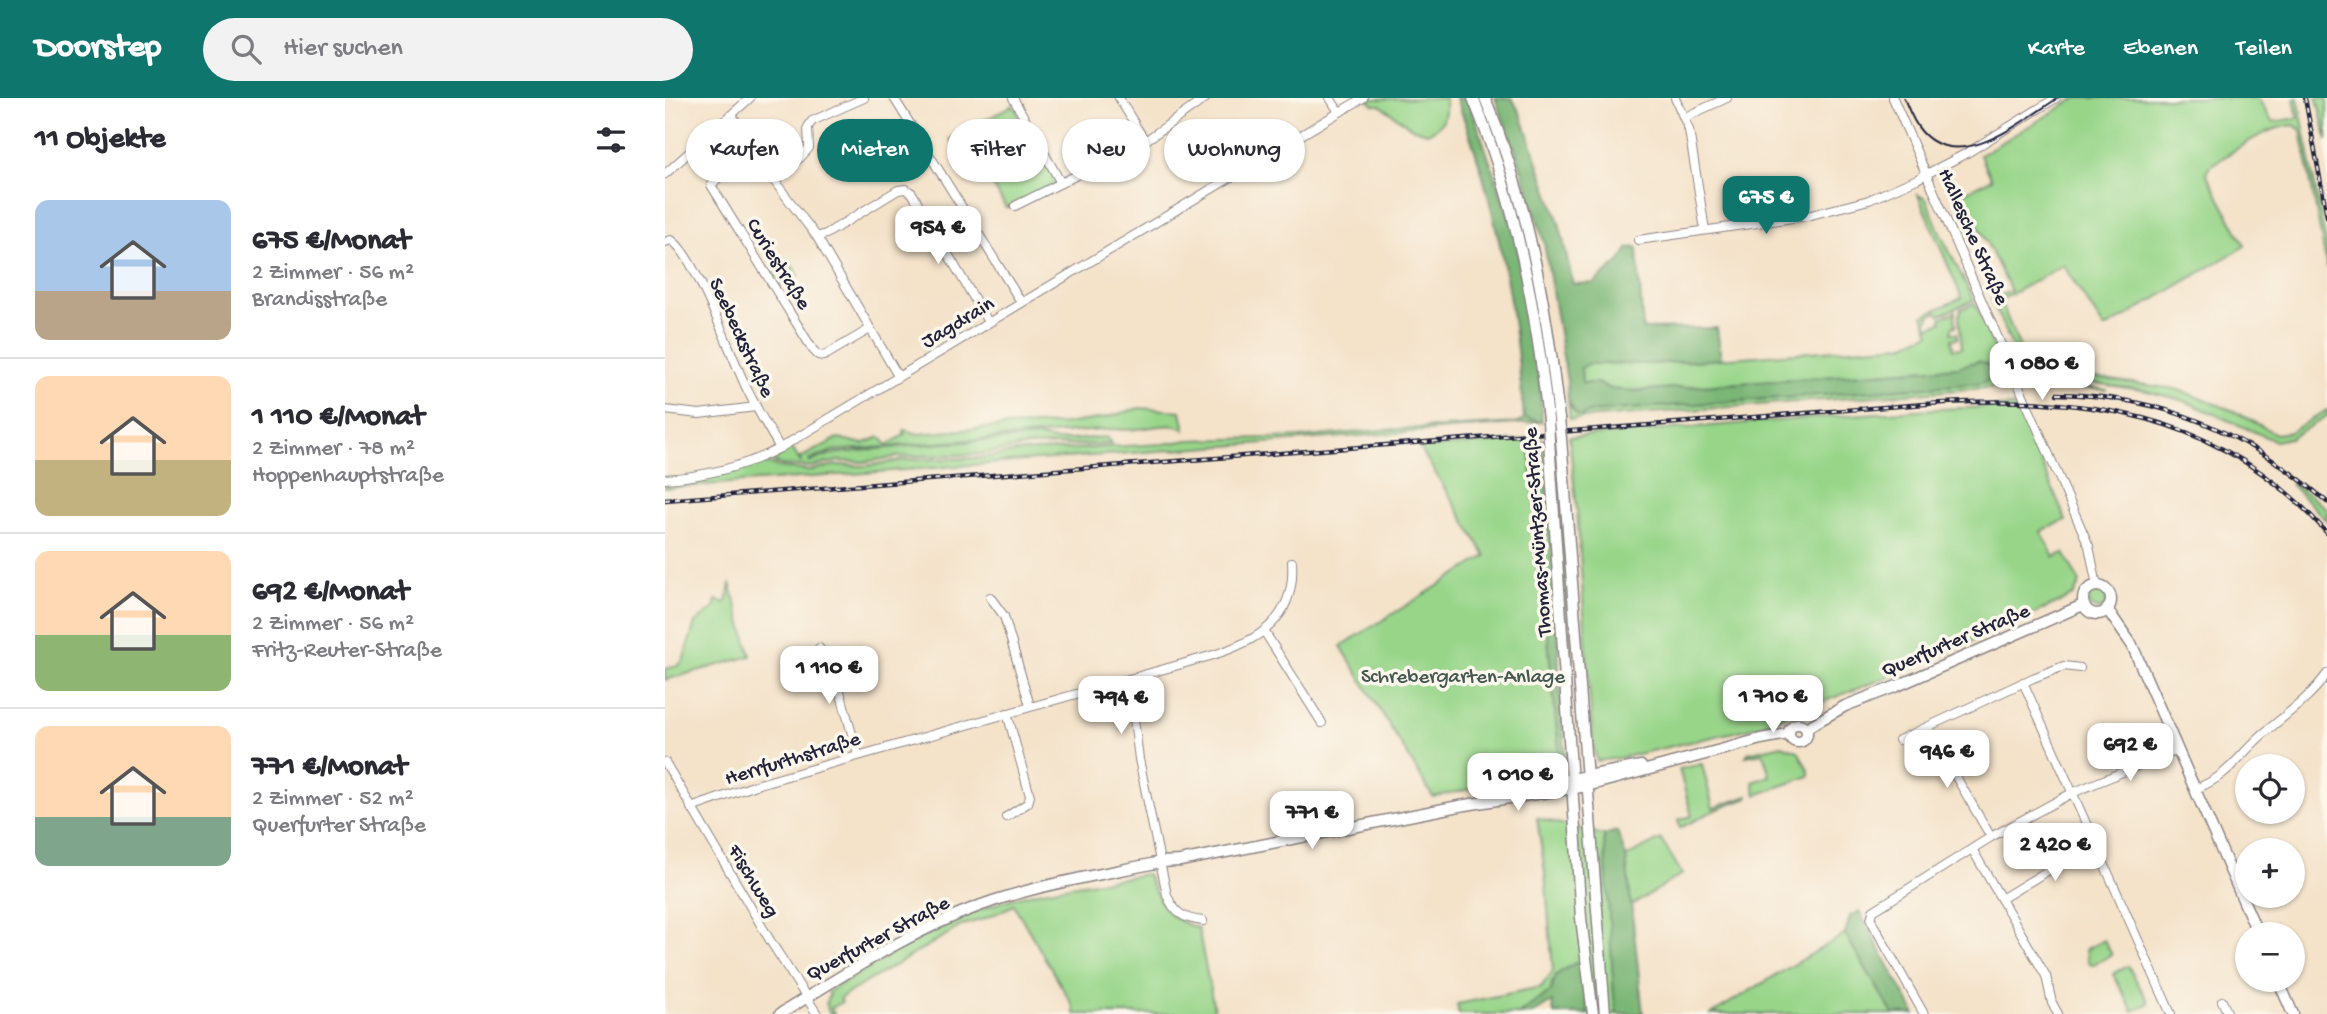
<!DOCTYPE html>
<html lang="de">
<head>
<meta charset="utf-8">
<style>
	body { margin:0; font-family:"Gochi Hand",sans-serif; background:#f2f2f3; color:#2b2b33; height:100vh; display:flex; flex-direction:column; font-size:26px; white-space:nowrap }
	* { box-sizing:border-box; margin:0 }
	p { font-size:23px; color:#7c7c81 }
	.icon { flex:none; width:38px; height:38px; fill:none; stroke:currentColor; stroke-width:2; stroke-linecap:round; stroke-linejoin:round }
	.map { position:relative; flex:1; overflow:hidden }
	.drawer { display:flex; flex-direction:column; background:#fff; width:665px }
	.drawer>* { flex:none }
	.guide { position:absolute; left:21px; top:21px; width:665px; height:63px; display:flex; gap:14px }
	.buttons { position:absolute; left:1570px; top:656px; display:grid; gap:14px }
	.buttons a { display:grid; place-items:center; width:70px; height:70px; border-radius:50%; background:#fff; box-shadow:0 2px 5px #0004; font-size:35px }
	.price { position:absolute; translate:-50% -60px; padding:0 16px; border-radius:14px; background:#fff; color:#222; font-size:23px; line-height:46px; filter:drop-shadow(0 2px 4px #0008) }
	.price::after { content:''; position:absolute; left:50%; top:42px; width:21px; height:16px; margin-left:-10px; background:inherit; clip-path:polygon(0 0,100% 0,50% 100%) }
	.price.selected { background:#0f766e; color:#fff }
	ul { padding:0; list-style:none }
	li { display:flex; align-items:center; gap:21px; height:175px; padding:0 35px }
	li+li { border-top:2px solid #e1e1e2 }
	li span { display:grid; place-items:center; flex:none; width:196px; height:140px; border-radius:14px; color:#555 }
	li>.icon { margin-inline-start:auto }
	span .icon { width:84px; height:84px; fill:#fffc; stroke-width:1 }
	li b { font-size:30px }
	h2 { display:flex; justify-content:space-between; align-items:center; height:84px; padding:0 35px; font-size:30px }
	.pill { padding:0 24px; border-radius:32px; background:#fff; box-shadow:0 2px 5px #0004; font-size:24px; line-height:63px }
	.pill.selected { background:#0f766e; color:#fff }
	header { display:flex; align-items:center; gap:42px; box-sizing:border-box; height:98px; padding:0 35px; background:#0f766e; color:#fff }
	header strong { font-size:33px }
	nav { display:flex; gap:38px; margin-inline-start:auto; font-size:24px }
	.search { width:490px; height:63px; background:#f2f2f3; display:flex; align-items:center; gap:18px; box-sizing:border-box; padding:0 24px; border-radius:38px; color:#7c7c81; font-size:26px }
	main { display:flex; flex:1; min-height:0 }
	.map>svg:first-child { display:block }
</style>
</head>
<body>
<header>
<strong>Doorstep</strong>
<div class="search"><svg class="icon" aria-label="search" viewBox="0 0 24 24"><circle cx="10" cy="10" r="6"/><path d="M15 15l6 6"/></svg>Hier suchen</div>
<nav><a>Karte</a><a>Ebenen</a><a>Teilen</a></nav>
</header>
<main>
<section class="drawer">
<h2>11 Objekte<svg class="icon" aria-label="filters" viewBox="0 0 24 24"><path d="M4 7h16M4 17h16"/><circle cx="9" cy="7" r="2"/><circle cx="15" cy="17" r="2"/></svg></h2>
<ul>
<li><span style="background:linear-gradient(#a9c7e8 65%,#b9a48a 0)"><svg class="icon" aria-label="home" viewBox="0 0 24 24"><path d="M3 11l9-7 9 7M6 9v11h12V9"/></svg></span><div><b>675 €/Monat</b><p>2 Zimmer · 56 m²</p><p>Brandisstraße</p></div></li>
<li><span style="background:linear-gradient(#ffd9b3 60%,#c2b280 0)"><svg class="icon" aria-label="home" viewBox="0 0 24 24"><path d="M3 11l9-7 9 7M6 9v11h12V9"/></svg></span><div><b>1 110 €/Monat</b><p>2 Zimmer · 78 m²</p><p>Hoppenhauptstraße</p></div></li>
<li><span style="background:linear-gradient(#ffd9b3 60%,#8fb573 0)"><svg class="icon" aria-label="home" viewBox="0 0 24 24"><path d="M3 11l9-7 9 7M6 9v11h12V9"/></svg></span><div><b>692 €/Monat</b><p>2 Zimmer · 56 m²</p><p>Fritz-Reuter-Straße</p></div></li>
<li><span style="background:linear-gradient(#ffd9b3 65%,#7fa58c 0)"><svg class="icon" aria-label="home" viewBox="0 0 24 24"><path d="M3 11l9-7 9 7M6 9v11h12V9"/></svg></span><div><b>771 €/Monat</b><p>2 Zimmer · 52 m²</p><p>Querfurter Straße</p></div></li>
</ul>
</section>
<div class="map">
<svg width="1662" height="916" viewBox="0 0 1662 916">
	<rect width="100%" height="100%" fill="#fbf7ec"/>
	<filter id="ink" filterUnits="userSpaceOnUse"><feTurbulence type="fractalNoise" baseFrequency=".0143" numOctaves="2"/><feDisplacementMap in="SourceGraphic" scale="14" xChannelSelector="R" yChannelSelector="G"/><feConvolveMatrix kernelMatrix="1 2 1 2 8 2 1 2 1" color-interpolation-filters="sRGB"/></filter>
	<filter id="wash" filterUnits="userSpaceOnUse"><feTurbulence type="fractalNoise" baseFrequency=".00686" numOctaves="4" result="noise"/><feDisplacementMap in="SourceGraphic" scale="28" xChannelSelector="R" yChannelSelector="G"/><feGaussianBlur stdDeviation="1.57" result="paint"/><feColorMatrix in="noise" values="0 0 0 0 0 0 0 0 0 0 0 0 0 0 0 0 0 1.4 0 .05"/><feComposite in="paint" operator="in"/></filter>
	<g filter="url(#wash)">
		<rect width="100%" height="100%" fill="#f4e2c9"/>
		<g fill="#98d589" stroke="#5d7c62" stroke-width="2">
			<path d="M780,0C781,17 780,29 762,35L747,30L715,7H709L702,1Z"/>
			<path d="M1412,0H1593L1607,24L1633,20L1629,0H1633L1662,150V170L1636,32L1629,27C1599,29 1570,53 1545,68L1541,75L1580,148L1441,230H1439L1398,167L1335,203L1361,264L1368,274L1359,275L1326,201L1346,193L1297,95L1327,81L1315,57Z"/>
			<polygon points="1652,0 1662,0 1662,42"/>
			<polygon points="348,7 393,85 341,110 321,75 307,79 285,41"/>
			<polygon points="1253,97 1261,101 1276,137 1309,202 1275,217 1272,214 1263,218 1264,221 1261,223 1264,229 1277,224 1276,220 1290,214 1291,228 1287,229 1287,235 1292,235 1293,240 1287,241 1288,251 1297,250 1294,218 1296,211 1310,205 1345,288 905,321 903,302 907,311 917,318 924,314 1316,285 1324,282 1314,263 1293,269 969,293 946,291 932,285 917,285 915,283 916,270 923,266 985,266 1238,247 1265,235 1258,217 1297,200"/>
			<polygon points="126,166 133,177 113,190 105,178"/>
			<polygon points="1387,274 1511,291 1569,313 1611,336 1625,334 1662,312 1662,318 1625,340 1610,343 1520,303 1478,292 1378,278 1376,275"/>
			<polygon points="1367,280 1367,286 1372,286 1372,281 1442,292 1364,287 1360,281"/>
			<polygon points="1348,308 1356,317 1401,422 1376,433 1389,459 1399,455 1415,485 1408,498 1255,567 1091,629 955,660 932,663 928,647 912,412 904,339 1251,312"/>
			<path d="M474,310L516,313L520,332C506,320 471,336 450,331L167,353L144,362L145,364L166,356L252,347L375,339L392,343L441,339L447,346L364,348L316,356L231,359L199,364L173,363L146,369L117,367L101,361L125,347L136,365L135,360L173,340L198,346L215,339L222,347L239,337V332L254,336L341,328L400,326L439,320Z"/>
			<polygon points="859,320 877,324 0,390 0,384 37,381 69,373 93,363 114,369 144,373 171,367 201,368 237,362 315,360 352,354 498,346 524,342 642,339 717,332 854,325"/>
			<polygon points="864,342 894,655 890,665 874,677 768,699 676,548 821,458 755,350"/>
			<polygon points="891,347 894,347 905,491 907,564 900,502"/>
			<polygon points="1627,384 1662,411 1662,423 1626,386"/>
			<polygon points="65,485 86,558 0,582 0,571 12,568 18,563 30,525 49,510 51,502 60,505 63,499"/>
			<circle cx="1432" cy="502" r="9"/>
			<polygon points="1117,647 1133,653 1144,673 1144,678 1091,697 1088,684 1105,678 1098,655 1081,658 1083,655"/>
			<polygon points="1037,666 1048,710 1083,698 1083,700 1048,713 1015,730 1013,722 1027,718 1014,671"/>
			<polygon points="872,720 939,737 952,916 923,916 916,866 910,865 887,884 886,893 854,916 794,916 792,906 876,889 888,873 880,774"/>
			<polygon points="996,741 1017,776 966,808 961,759"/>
			<path d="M482,776C496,806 499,820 533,830L550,916H409L408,908L349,807L319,821L298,827L175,900L177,904L166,910L169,916H165C161,909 159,904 165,897L163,894L169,890C222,859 273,827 330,806C378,789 431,785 482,776Z"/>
			<polygon points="1180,836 1228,916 1046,916"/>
			<polygon points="1439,842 1447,857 1427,867 1423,863 1421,851"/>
			<polygon points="1463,868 1484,905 1468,913 1448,876"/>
		</g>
		<g fill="#7ab675" stroke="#4e6c58" stroke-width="2">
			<path d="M791,0H803L849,134L873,255L877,324L859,320C850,212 832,101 791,0Z"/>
			<polygon points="830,0 847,0 856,17 894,124 908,186 929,185 954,164 964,150 972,149 978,231 1052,230 1056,261 985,266 923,266 916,270 917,285 931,285 946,291 969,293 1293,269 1314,263 1324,267 1328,277 1324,282 1316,285 924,314 917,318 911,316 903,302 902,283 879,144 852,57"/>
			<polygon points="878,341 892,497 894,574 901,664 895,664 891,671 890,665 894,655 864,342"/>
			<polygon points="952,733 961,759 978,916 952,916 949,899 939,737"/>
			<polygon points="1194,813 1250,916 1228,916 1180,836 1185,818"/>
			<polygon points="910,865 916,866 923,916 889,916 887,904 867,916 854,916 886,893 891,877"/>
		</g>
	</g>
	<g filter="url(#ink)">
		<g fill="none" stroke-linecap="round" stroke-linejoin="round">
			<defs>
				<g id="minor">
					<polyline points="229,0 356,204"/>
					<polyline points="348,0 396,85"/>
					<polyline points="454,0 480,43"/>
					<polyline points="665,0 674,14"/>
					<polyline points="1010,0 1024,32 1040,132"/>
					<polyline points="1228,0 1424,448 1432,488"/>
					<polyline points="67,17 107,80 152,139 233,278"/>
					<polyline points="1020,19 1062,0"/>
					<polyline points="86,49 46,87 148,252 153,257 159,258 205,231"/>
					<polyline points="0,76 85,0"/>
					<polyline points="107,80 135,60 144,50 143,29 147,23 199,0"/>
					<polyline points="350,108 480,43 541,0"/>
					<polyline points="152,139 161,136 233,92 241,91 247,95 323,224"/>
					<polyline points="973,142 1142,118 1204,102 1252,81 1302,55 1391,0"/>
					<path d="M0,144L6,142C29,154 67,260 81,289C91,310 103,330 115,350"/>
					<polyline points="0,312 34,316 91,309"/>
					<path d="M0,381C41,378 79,369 115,350L698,0"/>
					<polyline points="325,499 339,518 365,608"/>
					<polyline points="599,533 657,625"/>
					<polyline points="154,550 168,569 193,657"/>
					<path d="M464,581L474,661L502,797C509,815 519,821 538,823"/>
					<polyline points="1358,584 1506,916"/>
					<polyline points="1262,629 1326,739"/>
					<polyline points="1234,642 1368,580 1399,568 1415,570"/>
					<polyline points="0,664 106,844 152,916"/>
					<path d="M1530,691C1563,679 1573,658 1598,636C1621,616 1644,601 1662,576"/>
					<path d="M26,710L94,686L545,558C594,543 631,521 627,464"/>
					<polyline points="341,719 363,705 365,698 342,615"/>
					<polyline points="1307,751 1381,878 1387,905 1393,916"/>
					<polyline points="1336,801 1430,744"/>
					<polyline points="1557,903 1563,916"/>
					<polyline points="1259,916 1208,826 1206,822 1208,813 1326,739 1407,695 1513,651"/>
				</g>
				<g id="major">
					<path d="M808,0C851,104 871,210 883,322"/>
					<path d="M820,0C863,103 882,210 894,321"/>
					<polyline points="896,341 940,916"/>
					<polyline points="884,342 916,820 928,916"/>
					<circle cx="1432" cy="502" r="14"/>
					<polyline points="1442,511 1467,547 1593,836"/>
					<circle cx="1133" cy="635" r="9"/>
					<polyline points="1141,630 1180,608 1232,588 1418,507"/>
					<polyline points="820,697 976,668"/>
					<polyline points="1613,882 1628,916"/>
					<path d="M115,916C183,874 251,829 328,803C382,785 439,776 495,764L515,763L794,708L922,688L1096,641L1123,636"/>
				</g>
			</defs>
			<use href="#minor" stroke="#8b8282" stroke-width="10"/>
			<use href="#major" stroke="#8b8282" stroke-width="13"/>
			<use href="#minor" stroke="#fff" stroke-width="8"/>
			<use href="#major" stroke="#fff" stroke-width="10"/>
			<path stroke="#22223b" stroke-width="2" d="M1239,0C1244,12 1248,24 1257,34C1295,76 1358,22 1393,0"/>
			<defs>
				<g id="rail">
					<polyline points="1640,0 1662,118"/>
					<path d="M1392,296C1499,298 1582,334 1662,404"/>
					<path d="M0,402L1260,306C1413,296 1555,311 1662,435"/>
				</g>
			</defs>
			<use href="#rail" stroke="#22223b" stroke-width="4.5"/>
			<use href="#rail" stroke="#fbf7ec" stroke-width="2" stroke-dasharray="5" stroke-linecap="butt"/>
			<defs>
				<g id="major-bridge">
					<polyline points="894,321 896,341"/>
					<polyline points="883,322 884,342"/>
				</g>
			</defs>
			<use href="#major-bridge" stroke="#8b8282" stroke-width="13" stroke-linecap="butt"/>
			<use href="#major-bridge" stroke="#fff" stroke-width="10"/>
		</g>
	</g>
	<g text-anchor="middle" stroke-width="7" stroke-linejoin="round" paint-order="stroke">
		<g font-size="21" fill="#22223b" stroke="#fbf7ec">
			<text transform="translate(1310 138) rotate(66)" y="7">Hallesche Straße</text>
			<text transform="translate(115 165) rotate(58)" y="7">Curiestraße</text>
			<text transform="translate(292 223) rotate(-31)" y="7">Jagdrain</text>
			<text transform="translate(78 239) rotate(65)" y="7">Seebeckstraße</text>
			<text transform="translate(871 434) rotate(-94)" y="7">Thomas-Müntzer-Straße</text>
			<text transform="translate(1290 541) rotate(-23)" y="7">Querfurter Straße</text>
			<text transform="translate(127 659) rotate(-17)" y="7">Herrfurthstraße</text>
			<text transform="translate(90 782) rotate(59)" y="7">Fischweg</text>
			<text transform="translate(212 839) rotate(-28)" y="7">Querfurter Straße</text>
		</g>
		<g font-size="21" fill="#455852" stroke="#fbf7ec">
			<text x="798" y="584">Schrebergarten-Anlage</text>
		</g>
	</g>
</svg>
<div class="buttons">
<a><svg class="icon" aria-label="locate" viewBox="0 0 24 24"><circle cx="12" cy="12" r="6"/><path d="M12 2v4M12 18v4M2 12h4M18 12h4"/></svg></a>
<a>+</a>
<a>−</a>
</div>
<b class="price selected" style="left:1101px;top:138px">675 €</b>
<b class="price" style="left:273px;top:168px">954 €</b>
<b class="price" style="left:1377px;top:304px">1 080 €</b>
<b class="price" style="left:164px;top:608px">1 110 €</b>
<b class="price" style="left:1108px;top:637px">1 710 €</b>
<b class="price" style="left:456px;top:638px">794 €</b>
<b class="price" style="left:1465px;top:685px">692 €</b>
<b class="price" style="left:1282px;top:692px">946 €</b>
<b class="price" style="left:853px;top:715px">1 010 €</b>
<b class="price" style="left:647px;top:753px">771 €</b>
<b class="price" style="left:1390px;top:785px">2 420 €</b>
<div class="guide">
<a class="pill">Kaufen</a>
<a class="pill selected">Mieten</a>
<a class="pill">Filter</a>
<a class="pill">Neu</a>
<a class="pill">Wohnung</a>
</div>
</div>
</main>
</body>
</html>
